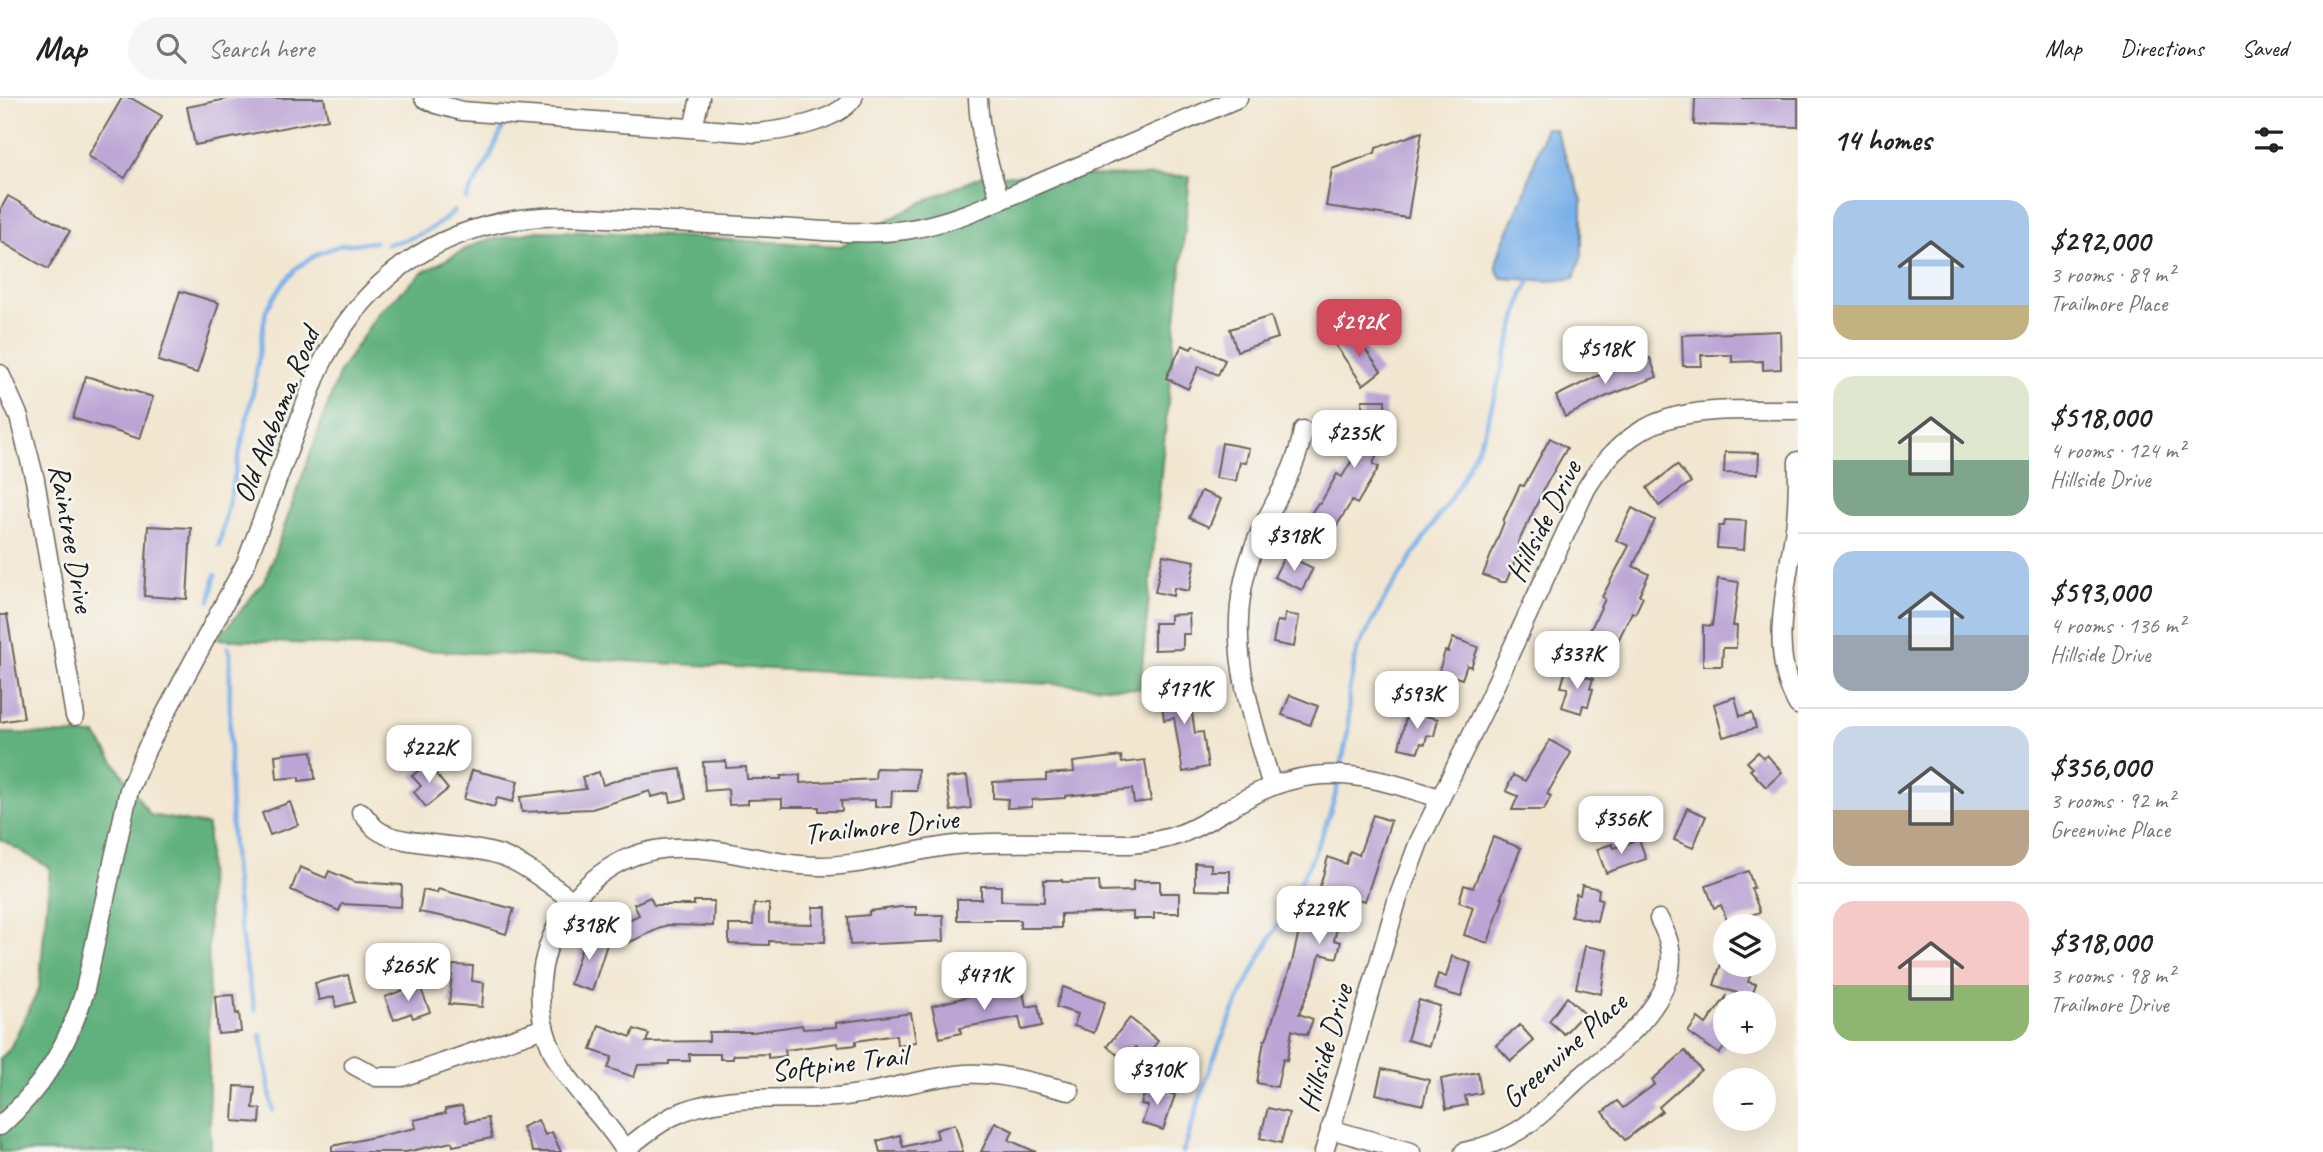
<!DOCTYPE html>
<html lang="en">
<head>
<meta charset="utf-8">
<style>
	body { margin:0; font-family:Caveat,sans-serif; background:#f6f6f6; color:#222; height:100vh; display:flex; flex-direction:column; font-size:26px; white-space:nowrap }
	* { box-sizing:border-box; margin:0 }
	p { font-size:23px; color:#767676 }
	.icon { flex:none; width:38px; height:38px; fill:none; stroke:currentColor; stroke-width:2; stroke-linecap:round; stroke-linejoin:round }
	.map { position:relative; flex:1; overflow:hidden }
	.side { display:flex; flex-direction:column; background:#fff; width:525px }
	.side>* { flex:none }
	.fabs { position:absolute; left:1713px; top:816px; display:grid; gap:14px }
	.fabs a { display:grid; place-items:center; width:63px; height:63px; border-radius:50%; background:#fff; box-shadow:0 7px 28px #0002; font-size:35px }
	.price { position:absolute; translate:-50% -60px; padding:0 16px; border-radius:14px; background:#fff; color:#222; font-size:23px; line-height:46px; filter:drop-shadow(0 2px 4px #0008) }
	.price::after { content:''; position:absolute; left:50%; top:42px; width:21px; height:16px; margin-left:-10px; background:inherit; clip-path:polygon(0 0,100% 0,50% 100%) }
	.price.active { background:#d1495b; color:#fff }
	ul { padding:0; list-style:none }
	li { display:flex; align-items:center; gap:21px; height:175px; padding:0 35px }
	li+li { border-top:2px solid #e0e0e0 }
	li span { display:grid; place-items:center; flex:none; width:196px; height:140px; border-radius:21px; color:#555 }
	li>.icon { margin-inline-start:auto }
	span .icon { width:84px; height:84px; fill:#fffc; stroke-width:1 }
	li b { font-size:30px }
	h2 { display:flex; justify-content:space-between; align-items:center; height:84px; padding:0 35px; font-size:30px }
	header { display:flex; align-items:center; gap:42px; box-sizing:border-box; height:98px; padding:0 35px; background:#fff; border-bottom:2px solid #e0e0e0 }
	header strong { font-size:33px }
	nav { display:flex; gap:38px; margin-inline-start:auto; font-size:24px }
	.search { width:490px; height:63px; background:#f6f6f6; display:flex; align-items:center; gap:18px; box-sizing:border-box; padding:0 24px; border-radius:38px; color:#767676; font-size:26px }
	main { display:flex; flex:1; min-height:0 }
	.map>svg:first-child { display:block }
</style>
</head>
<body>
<header>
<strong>Map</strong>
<div class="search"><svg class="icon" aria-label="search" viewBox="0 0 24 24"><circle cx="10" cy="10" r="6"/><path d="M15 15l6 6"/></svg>Search here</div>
<nav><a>Map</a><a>Directions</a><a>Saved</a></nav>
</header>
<main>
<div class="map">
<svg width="1798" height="1054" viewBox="0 0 1798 1054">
	<rect width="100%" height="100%" fill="#f6f6f2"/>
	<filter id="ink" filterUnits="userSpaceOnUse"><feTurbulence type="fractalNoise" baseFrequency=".0143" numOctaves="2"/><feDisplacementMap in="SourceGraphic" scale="14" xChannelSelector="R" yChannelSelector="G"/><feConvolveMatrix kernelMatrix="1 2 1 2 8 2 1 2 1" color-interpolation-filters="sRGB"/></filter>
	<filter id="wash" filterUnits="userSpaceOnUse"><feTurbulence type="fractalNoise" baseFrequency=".00686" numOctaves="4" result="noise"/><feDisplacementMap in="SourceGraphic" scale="28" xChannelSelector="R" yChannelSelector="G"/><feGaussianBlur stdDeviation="1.57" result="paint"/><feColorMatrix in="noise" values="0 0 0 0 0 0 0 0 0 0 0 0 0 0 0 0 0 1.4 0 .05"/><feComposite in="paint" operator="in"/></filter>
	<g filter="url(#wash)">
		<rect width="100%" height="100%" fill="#f2e6d0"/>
		<g fill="#61b17d" stroke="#3e664c" stroke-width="2">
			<polygon points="984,77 1190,78 1140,591 218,541 265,482 340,273 378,215 423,174 479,144 537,133 598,134 841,148 918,106"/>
			<polygon points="0,635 96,637 150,717 208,727 209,999 211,1054 0,1054 0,961 9,952 39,891 50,770 0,741"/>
		</g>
		<polygon fill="#7ab0e9" stroke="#4b6682" stroke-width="2" points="1545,30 1555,31 1582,102 1582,157 1574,180 1552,183 1501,180 1497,172 1497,163 1503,144 1524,97"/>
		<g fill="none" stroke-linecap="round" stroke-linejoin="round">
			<g stroke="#7ab0e9" stroke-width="4.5">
				<polyline points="513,2 514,0"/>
				<polyline points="466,100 490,59 503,29"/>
				<path d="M387,146C413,141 435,132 454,113"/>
				<polyline points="219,448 254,289 266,212 283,185 299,168 319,155 341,147 375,144"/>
				<polyline points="210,503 215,477"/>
				<path d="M228,549L230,556C229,675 228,796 255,912"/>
				<polyline points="1340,673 1348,635 1349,592 1357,552 1387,497 1457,390 1484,336 1523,196 1530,183"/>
				<polyline points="261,937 273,1013"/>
				<path d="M1183,1054C1193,1026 1200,996 1211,968C1223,937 1236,905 1252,875C1284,812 1324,752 1339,682"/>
			</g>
		</g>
		<g id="blocks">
			<g fill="#bca4d5">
				<polygon points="122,0 131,0 162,18 125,80 88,58"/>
				<polygon points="232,0 324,0 328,21 195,47 187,9"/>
				<polygon points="1695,0 1798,0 1798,29 1694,27"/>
				<polygon points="1422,34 1408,120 1326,108 1332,71 1375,55 1376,50"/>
				<polygon points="8,98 70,133 48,171 0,143 0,112"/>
				<polygon points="180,193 219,205 197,275 158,263"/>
				<polygon points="1271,218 1278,240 1237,253 1230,231"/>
				<polygon points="1780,233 1781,271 1763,272 1763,263 1732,264 1732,257 1701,257 1702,268 1683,268 1682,237"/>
				<polygon points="1354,236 1381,273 1363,287 1336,248"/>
				<polygon points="1182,247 1191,251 1193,247 1225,262 1218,277 1199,268 1188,291 1166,280"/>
				<polygon points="1650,260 1657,279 1605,299 1565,319 1556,298 1595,279"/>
				<polygon points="86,278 153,299 140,341 73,320"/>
				<polygon points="1362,302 1385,302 1386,332 1373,366 1379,369 1357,406 1352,403 1331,437 1308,420 1318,405 1320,406 1337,376 1342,379 1363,344 1358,342 1363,326"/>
				<polygon points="1550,340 1567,350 1547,385 1518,445 1522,447 1506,484 1501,484 1483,477 1504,424 1503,423 1520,387 1524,388"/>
				<polygon points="1222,345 1249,350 1246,365 1240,364 1236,383 1216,380"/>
				<polygon points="1725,354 1759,355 1758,376 1724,375"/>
				<polygon points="1677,367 1691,384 1659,408 1647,390"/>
				<polygon points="1201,393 1221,401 1209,429 1189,420"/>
				<polygon points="1632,410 1655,422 1633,468 1649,476 1639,497 1643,499 1635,516 1632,514 1613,553 1603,548 1598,560 1579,551 1586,536 1588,537 1605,501 1602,499 1629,448 1616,442"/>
				<polygon points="1725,422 1746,423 1744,452 1717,450 1719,428 1724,428"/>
				<polygon points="148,428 191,430 187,501 144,498"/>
				<polygon points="1163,457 1195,463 1189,493 1174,490 1173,498 1155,494"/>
				<polygon points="1285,457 1313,470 1302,492 1274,479"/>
				<polygon points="1718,481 1739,484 1733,528 1737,528 1736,550 1723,550 1722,568 1703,568 1703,527 1712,528"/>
				<polygon points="1189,516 1190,536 1183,536 1183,551 1154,552 1154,525 1170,525 1170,517"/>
				<polygon points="1285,516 1299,518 1294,549 1273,545 1277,523 1284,524"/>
				<polygon points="0,517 7,517 24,620 0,624"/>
				<polygon points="1453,540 1478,549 1471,569 1467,567 1462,581 1439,573 1445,553 1448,554"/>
				<polygon points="1566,572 1593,581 1590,590 1593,591 1588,608 1583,607 1581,615 1562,609 1568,590 1561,589"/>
				<polygon points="1179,582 1181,598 1189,596 1195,635 1203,634 1208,669 1183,674 1174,620 1164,622 1159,585"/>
				<polygon points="1290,597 1318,608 1310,627 1282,617"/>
				<polygon points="1735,599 1740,618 1752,615 1756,630 1723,639 1714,606"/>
				<polygon points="1407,614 1438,621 1434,638 1427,637 1425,646 1421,645 1418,654 1399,650"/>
				<polygon points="1550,642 1571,655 1547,696 1551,698 1544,712 1512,712 1518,698 1506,693 1513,677 1525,683"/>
				<polygon points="312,653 315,681 299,683 299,679 277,681 275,657"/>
				<polygon points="1758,654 1764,660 1767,657 1782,674 1766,689 1750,672 1753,670 1747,664"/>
				<polygon points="1121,658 1122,665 1145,662 1151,703 1134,705 1132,691 1065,698 1065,700 1032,702 1032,709 1007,710 1008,701 993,700 993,684 1046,682 1046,676 1074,674 1073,664"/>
				<polygon points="726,663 726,670 746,669 747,681 781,681 781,678 800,677 800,685 875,681 876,670 918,671 917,693 892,693 891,709 875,709 875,702 841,703 842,713 819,713 819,709 782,709 782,701 748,702 748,706 729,707 728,691 705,693 703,664"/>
				<polygon points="427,665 448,691 426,709 414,694 421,688 412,678"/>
				<polygon points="681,671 686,701 671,704 669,695 651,699 650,693 592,711 522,714 520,699 586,691 582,679 599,674 603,687 626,679"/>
				<polygon points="472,672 518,683 513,704 497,700 494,709 464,701"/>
				<polygon points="967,678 971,710 951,713 946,680"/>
				<polygon points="290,704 298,727 270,737 262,715"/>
				<polygon points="1687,710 1706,718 1693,750 1674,742"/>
				<polygon points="1373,717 1391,723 1365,803 1346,798 1334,842 1341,844 1337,860 1320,856 1314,880 1299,916 1313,921 1307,937 1292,932 1287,962 1283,961 1277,989 1257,985 1264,942 1266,942 1292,864 1299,833 1311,836 1322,797 1318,796 1328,759 1346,766 1350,753 1359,757"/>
				<polygon points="1493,739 1521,750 1501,799 1503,800 1488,845 1464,837 1473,809 1459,804 1464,787 1473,790"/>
				<polygon points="1639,741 1646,761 1606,775 1597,751 1612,746 1614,750"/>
				<polygon points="1195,765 1211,766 1211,773 1230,773 1230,793 1195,792"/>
				<polygon points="300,769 326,780 329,773 355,784 402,787 401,809 342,806 339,813 291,792"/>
				<polygon points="1748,773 1754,790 1751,790 1760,814 1728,825 1721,807 1714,810 1706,788"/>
				<polygon points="1044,782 1062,782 1062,784 1099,783 1100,794 1133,793 1133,783 1160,783 1160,795 1179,795 1179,815 1154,815 1154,821 1133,821 1133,814 1061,816 1061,830 1020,830 1020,822 957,822 957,801 981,801 981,788 1001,788 1001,803 1044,804"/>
				<polygon points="1582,787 1599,791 1598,800 1602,801 1597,823 1571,818 1576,796 1580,797"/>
				<polygon points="438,791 514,811 506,836 461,822 419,814 423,792 437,795"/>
				<polygon points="650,799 654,807 694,807 694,803 714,803 713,828 667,827 628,845 620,826 639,817 634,806"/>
				<polygon points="754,806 769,806 769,825 812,826 813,809 826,809 825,844 769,843 769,847 729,846 729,827 753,827"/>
				<polygon points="901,809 916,809 916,817 943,817 944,843 850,847 848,819 869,817 869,813"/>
				<polygon points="586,836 608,843 592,893 570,886"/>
				<polygon points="1585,848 1607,852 1601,896 1576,890"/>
				<polygon points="1452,858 1471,865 1461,899 1434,891 1438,876 1446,879"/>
				<polygon points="1722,863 1726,866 1754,866 1748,884 1756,886 1751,900 1714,887"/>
				<polygon points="453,867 473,868 472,883 484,885 482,909 449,906"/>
				<polygon points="348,877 355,904 336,909 334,899 319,902 315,885"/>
				<polygon points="419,886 430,914 413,920 411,915 394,922 385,899"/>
				<polygon points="1063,889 1105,904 1094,935 1074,928 1078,916 1056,909"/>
				<polygon points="1000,890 1001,898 1023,893 1026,909 1038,907 1042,928 1022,932 1019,919 960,930 961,935 940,940 932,908"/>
				<polygon points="234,897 236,916 239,915 241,934 218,936 215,898"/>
				<polygon points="1567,899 1584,915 1564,936 1549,923"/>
				<polygon points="1726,899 1726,947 1719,956 1688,934 1698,920 1706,926"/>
				<polygon points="1419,902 1440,908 1429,948 1407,942"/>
				<polygon points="911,915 916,944 897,947 896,937 856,943 856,947 838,949 837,945 785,952 786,958 768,960 768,956 733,957 733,961 720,961 720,956 689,956 690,963 669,963 669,966 638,967 634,979 608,970 612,959 591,952 599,927 631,939 634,931 649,936 646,944 709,943 709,934 753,934 802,927 803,931 836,929 836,925"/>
				<polygon points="1130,920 1158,943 1146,959 1135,949 1132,953 1128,950 1120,959 1107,948"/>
				<polygon points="1520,927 1534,943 1511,963 1496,947"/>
				<polygon points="1685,953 1701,972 1659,1009 1662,1013 1625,1042 1603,1014 1617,1003 1623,1010 1655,986 1652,982"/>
				<polygon points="1382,971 1429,982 1423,1007 1376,996"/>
				<polygon points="1478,974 1481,995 1465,998 1467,1007 1446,1011 1441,981"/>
				<polygon points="1147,987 1175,997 1163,1032 1142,1025 1148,1008 1141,1006"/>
				<polygon points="235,988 255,989 253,1010 261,1011 260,1025 233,1023"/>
				<polygon points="462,1008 466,1024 488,1020 492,1040 453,1048 452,1044 406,1054 332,1054 332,1048 416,1030 414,1022 446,1015 445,1011"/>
				<polygon points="1268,1010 1289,1015 1281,1045 1260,1040"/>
				<polygon points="538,1022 545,1037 552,1034 561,1054 533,1054 522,1029"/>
				<polygon points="995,1024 1013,1033 1009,1042 1036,1054 981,1054"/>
				<polygon points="955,1026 963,1054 880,1054 877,1043 900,1037 903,1049 938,1040 936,1032"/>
			</g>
		</g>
	</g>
	<g filter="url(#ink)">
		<use href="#blocks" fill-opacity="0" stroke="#67635b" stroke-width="2"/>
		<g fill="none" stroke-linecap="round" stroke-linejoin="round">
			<defs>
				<g id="minor">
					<path d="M424,0L436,6L462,13L755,35C782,33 837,24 853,0"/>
					<path d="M978,0C979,36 989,68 1000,102"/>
					<polyline points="693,30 700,0"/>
					<polyline points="0,276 19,319 35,382 75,618"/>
					<path d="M1798,363C1798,383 1798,403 1796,422C1789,482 1766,551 1798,607"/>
					<path d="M1272,688C1248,606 1221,534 1254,449C1269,409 1297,375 1303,332"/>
					<path d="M361,714C366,719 370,726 376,731C398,749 470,745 503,758C528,768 550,787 572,802"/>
					<polyline points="354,967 376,979 402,979 544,930"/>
					<path d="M0,1028C43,989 66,951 84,896L129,692L147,650L246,465L318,273C360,185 432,130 530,120C566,116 604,120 641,122C692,125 743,128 794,131C830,133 868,137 905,132C955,125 1002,101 1049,81C1112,54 1175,27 1238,0"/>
					<polyline points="1330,1031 1411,1054"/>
					<path d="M625,1052C640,1040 655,1027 673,1018C722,994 781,1003 835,999C879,996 922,979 966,976C1001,974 1037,986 1070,993"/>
					<path d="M626,1054C605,1018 569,990 552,952C513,865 576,754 673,750C722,747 770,768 820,768C869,768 917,749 966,746C1020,743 1076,746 1130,746C1186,742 1201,725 1247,700C1316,662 1369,677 1439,700"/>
					<path d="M1324,1054L1397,803L1419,744L1485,609L1586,391C1639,301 1707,313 1798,312"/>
					<path d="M1464,1054C1483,1050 1501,1043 1518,1033C1539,1020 1557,1001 1575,984C1607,955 1652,925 1667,882C1675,860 1670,841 1659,821"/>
				</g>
			</defs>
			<use href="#minor" stroke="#67635b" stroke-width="21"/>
			<use href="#minor" stroke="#fff" stroke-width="18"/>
		</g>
	</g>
	<g text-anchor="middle" stroke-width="5" stroke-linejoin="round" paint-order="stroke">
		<g font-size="30" fill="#1c1c1c" stroke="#f6f6f2">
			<text transform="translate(276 317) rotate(-68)" y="10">Old Alabama Road</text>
			<text transform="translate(1543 423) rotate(-63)" y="10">Hillside Drive</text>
			<text transform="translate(72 440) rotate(80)" y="10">Raintree Drive</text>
			<text transform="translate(881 728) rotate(-6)" y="10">Trailmore Drive</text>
			<text transform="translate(1325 950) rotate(-74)" y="10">Hillside Drive</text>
			<text transform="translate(1564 952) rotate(-42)" y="10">Greenvine Place</text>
			<text transform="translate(839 965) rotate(-7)" y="10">Softpine Trail</text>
		</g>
	</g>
</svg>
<div class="fabs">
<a><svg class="icon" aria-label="layers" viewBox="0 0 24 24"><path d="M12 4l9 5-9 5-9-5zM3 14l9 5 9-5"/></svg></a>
<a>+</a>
<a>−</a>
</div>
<b class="price active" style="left:1359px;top:261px">$292K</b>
<b class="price" style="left:1605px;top:288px">$518K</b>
<b class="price" style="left:1354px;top:372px">$235K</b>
<b class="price" style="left:1294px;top:475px">$318K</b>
<b class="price" style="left:1577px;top:593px">$337K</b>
<b class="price" style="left:1184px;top:628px">$171K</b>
<b class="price" style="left:1417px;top:633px">$593K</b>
<b class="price" style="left:429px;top:687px">$222K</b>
<b class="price" style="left:1621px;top:758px">$356K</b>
<b class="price" style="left:1319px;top:848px">$229K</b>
<b class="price" style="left:589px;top:864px">$318K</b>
<b class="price" style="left:408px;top:905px">$265K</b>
<b class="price" style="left:984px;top:914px">$471K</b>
<b class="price" style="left:1157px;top:1009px">$310K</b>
</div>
<section class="side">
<h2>14 homes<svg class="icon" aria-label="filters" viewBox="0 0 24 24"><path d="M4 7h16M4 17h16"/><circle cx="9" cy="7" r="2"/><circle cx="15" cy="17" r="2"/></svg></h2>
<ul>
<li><span style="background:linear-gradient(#a9c7e8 75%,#c2b280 0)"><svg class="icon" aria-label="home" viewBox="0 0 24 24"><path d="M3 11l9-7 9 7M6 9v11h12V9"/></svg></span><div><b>$292,000</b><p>3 rooms · 89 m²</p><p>Trailmore Place</p></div></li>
<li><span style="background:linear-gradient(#dfe7d0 60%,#7fa58c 0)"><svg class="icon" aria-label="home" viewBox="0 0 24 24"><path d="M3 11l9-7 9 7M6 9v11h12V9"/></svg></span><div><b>$518,000</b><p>4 rooms · 124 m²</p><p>Hillside Drive</p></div></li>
<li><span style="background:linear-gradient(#a9c7e8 60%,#9aa5b1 0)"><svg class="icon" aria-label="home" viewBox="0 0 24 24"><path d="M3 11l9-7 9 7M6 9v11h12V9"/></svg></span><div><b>$593,000</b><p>4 rooms · 136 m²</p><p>Hillside Drive</p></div></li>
<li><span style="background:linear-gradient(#c9d6e8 60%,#b9a48a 0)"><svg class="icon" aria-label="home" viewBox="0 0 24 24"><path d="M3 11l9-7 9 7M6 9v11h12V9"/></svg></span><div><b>$356,000</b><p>3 rooms · 92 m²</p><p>Greenvine Place</p></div></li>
<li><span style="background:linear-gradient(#f6c9c9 60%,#8fb573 0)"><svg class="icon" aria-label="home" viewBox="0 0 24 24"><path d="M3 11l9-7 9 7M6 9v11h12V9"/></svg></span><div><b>$318,000</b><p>3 rooms · 98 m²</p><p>Trailmore Drive</p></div></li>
</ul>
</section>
</main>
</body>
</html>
